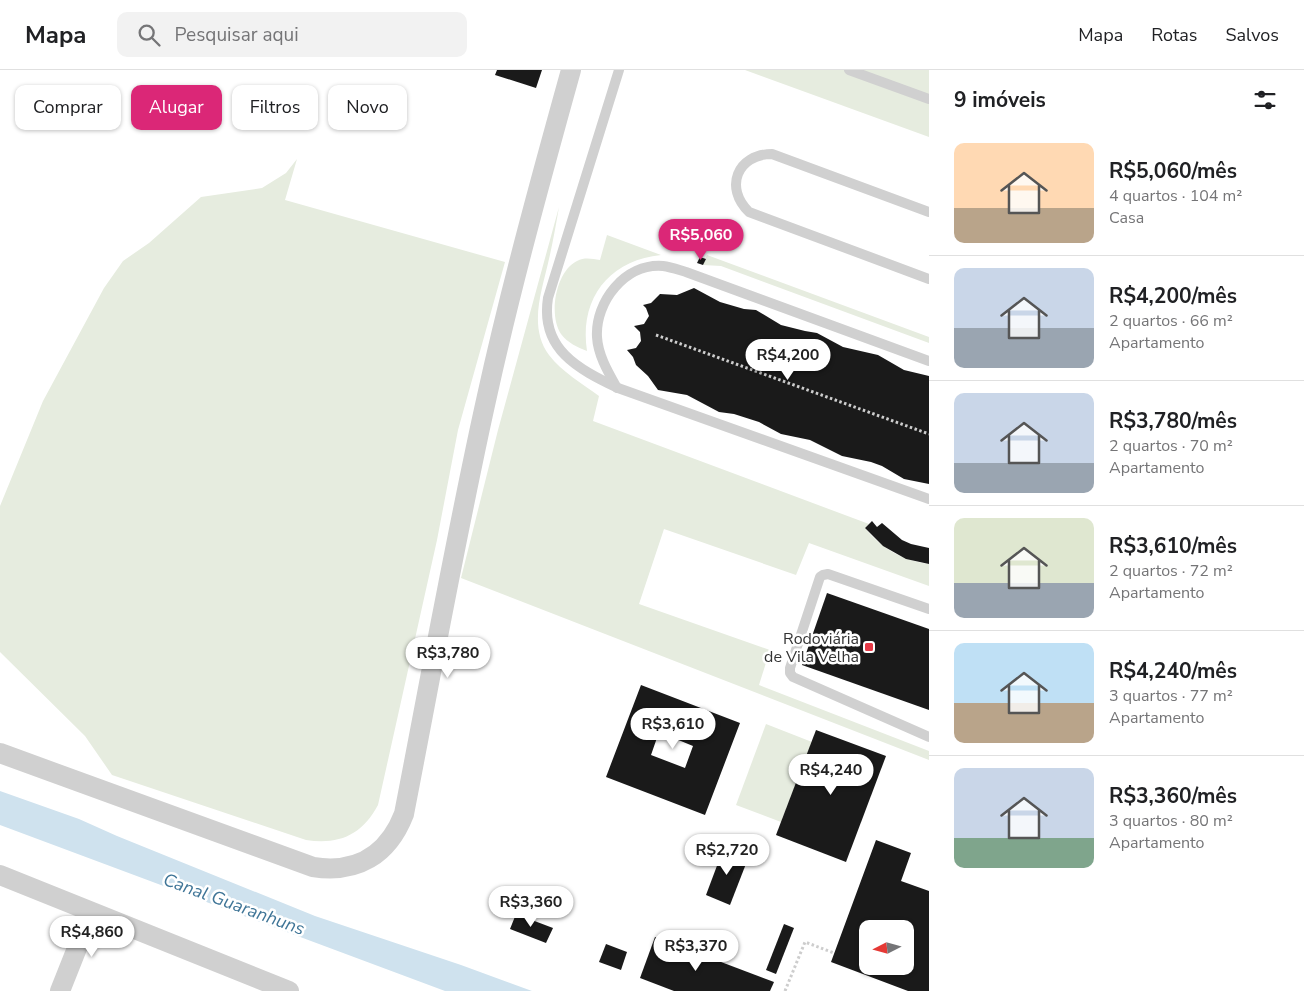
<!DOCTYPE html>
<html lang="pt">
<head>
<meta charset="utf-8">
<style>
	body { margin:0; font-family:"Nunito Sans",sans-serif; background:#f2f2f2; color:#202124; height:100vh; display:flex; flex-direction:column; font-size:19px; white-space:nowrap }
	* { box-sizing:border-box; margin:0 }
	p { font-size:16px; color:#757577 }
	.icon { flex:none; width:28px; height:28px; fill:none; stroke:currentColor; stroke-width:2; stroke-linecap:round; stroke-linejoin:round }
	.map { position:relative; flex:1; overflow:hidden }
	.drawer { display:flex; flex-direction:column; background:#fff; width:375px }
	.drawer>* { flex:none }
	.guide { position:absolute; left:15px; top:15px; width:475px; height:45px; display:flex; gap:10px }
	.needle { width:32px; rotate:264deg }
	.fabs { position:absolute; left:859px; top:850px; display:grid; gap:10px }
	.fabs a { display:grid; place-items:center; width:55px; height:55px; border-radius:10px; background:#fff; box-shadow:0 1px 4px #0004; font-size:25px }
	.price { position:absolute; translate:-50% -42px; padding:0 11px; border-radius:18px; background:#fff; color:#222; font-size:16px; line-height:32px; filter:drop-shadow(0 1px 2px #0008) }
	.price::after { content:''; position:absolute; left:50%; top:30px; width:15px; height:11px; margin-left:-8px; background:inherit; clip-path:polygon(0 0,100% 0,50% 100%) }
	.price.on { background:#db2777; color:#fff }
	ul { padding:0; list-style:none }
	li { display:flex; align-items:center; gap:15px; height:125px; padding:0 25px }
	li+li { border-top:1px solid #e0e0e0 }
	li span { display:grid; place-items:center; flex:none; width:140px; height:100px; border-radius:10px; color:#555 }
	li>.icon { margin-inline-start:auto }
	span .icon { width:60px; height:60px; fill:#fffc; stroke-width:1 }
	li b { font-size:21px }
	h2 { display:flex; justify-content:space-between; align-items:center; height:60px; padding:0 25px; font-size:21px }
	.chip { padding:0 18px; border-radius:10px; background:#fff; box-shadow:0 1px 4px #0004; font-size:18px; line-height:45px }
	.chip.on { background:#db2777; color:#fff }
	header { display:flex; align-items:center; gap:30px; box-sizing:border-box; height:70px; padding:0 25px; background:#fff; border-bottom:1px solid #e0e0e0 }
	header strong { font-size:24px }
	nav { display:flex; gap:28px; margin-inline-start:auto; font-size:18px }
	.search { width:350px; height:45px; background:#f2f2f2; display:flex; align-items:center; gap:12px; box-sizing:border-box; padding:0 18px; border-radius:10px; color:#757577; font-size:19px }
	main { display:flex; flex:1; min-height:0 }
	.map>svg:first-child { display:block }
</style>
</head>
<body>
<header>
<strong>Mapa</strong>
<div class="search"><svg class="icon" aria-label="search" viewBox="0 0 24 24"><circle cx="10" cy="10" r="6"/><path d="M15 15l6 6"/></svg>Pesquisar aqui</div>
<nav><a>Mapa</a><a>Rotas</a><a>Salvos</a></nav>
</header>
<main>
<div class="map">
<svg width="929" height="921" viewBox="0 0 929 921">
	<rect width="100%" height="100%" fill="#fff"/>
	<g fill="#e6ecdf">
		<polygon points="745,0 929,0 929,67"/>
		<path d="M297,89L285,130L505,192L458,360L437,470L378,735C362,765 339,775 306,770L112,705L85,666L0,582V436L43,331L104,218L123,191L149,173L201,127L262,118L286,103Z"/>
		<path d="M559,137C556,154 553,172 549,189C542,221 528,256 549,285C562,302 583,314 599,326L593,351L869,454L865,458C882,479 902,490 929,494V516L809,473L796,505L664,459L639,534L770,580L759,615L929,681V690L461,508L498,360Z"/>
		<path d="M607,165L661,185C609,190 579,229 587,281C577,277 568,273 561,264C548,245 556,201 577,191C585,187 592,189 600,190Z"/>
		<polygon points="707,185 929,267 929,273 721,196 703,195"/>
		<polygon points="766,654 812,672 781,752 736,735"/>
	</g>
	<polygon fill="#cfe2ee" points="0,721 79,749 117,766 315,846 461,895 532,921 445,921 0,755"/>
	<g fill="#1a1a1a" fill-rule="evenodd">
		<polygon points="497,0 542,0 536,18 495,5"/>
		<polygon points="700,187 706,189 703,195 697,193"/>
		<polygon points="694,218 720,232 744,239 756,240 781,255 805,261 817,263 843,277 878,285 904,300 929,306 929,414 904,409 882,396 871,392 842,386 810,370 781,364 759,352 734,344 719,342 687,325 658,320 648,306 636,295 633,287 627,280 636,278 641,271 640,262 634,256 644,254 649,246 646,238 643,235 651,233 660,224 677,225"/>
		<polygon points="872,451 877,457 882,453 902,470 911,474 929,478 929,494 906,489 883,476 865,458"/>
		<polygon points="827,523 929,559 929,640 802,595"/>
		<path d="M641,615L740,653L705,745L606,707ZM659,662L693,676L685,698L651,685Z"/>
		<polygon points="816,660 886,686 846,792 776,765"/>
		<path d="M876,770L911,783L901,811L929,821V921H908L831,892ZM868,859H905V896H868Z"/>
		<polygon points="724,777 749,786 730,835 706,825"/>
		<polygon points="516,844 553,858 546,873 510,859"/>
		<polygon points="784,854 794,858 776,904 766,900"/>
		<polygon points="655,867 774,912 770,921 674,921 640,908"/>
		<polygon points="606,874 627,882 621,900 599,892"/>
	</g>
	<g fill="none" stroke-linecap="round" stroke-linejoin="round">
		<g stroke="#cdcdcd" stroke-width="3" stroke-dasharray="2.5 2.5" stroke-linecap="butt">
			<polyline points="656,265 929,364"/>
			<polyline points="785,921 805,872 834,883"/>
		</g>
		<g stroke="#d0d0d0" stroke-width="10">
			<path d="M619,0L548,228C540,279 578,299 618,318L929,429"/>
			<polyline points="849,0 929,29"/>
			<path d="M929,142L772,84C737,84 724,118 749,142L929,209"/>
			<path d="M617,318C608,302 598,285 597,267C595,232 625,193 663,196C671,197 679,200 686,202L929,291"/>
			<polyline points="929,539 828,504 823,505 820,507 790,598 790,603 793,607 929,667"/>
		</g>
		<g stroke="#d0d0d0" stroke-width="20">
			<path d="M0,683L313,797C357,804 388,785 404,744C431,605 456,465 487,326C511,217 541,108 571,0"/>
			<polyline points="0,805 289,921"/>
			<polyline points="60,921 91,843"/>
		</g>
	</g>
	<rect fill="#e63946" stroke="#fff" stroke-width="2" x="864" y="572" width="10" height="10" rx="2.5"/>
	<g text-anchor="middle" stroke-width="5" stroke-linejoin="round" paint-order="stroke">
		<g font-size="16" fill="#333" stroke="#fff" text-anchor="end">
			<text x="859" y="574">Rodoviária<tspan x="859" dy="18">de Vila Velha</tspan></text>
		</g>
		<g font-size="18" font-style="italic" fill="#3f7597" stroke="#fff">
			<text transform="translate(234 834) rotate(20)" y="6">Canal Guaranhuns</text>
		</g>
	</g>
</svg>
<div class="fabs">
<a><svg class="needle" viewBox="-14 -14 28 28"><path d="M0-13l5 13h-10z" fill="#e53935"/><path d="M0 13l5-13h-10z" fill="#757577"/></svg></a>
</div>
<b class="price on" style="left:701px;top:191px">R$5,060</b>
<b class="price" style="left:788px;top:311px">R$4,200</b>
<b class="price" style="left:448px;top:609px">R$3,780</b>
<b class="price" style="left:673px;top:680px">R$3,610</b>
<b class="price" style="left:831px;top:726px">R$4,240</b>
<b class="price" style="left:727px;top:806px">R$2,720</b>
<b class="price" style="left:531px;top:858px">R$3,360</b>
<b class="price" style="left:92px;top:888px">R$4,860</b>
<b class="price" style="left:696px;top:902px">R$3,370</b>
<div class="guide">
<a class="chip">Comprar</a>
<a class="chip on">Alugar</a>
<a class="chip">Filtros</a>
<a class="chip">Novo</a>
</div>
</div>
<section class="drawer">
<h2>9 imóveis<svg class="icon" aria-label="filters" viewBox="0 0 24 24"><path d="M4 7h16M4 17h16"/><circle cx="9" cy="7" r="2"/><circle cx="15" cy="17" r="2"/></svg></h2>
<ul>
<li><span style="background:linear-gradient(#ffd9b3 65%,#b9a48a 0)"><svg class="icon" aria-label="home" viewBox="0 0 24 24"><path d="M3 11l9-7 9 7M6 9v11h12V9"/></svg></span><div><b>R$5,060/mês</b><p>4 quartos · 104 m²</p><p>Casa</p></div></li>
<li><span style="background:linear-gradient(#c9d6e8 60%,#9aa5b1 0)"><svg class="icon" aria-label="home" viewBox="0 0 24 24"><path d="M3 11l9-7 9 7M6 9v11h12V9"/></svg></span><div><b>R$4,200/mês</b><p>2 quartos · 66 m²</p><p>Apartamento</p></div></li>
<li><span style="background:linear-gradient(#c9d6e8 70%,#9aa5b1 0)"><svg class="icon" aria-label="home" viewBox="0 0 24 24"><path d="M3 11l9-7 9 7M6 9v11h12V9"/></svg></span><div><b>R$3,780/mês</b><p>2 quartos · 70 m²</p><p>Apartamento</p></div></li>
<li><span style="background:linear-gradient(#dfe7d0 65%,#9aa5b1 0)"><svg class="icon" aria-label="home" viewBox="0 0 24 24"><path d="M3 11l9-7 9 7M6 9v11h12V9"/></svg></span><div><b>R$3,610/mês</b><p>2 quartos · 72 m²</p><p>Apartamento</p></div></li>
<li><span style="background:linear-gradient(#bfe0f5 60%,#b9a48a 0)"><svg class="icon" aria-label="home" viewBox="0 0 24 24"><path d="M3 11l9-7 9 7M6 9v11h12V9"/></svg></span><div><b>R$4,240/mês</b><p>3 quartos · 77 m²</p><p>Apartamento</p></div></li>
<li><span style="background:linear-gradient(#c9d6e8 70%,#7fa58c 0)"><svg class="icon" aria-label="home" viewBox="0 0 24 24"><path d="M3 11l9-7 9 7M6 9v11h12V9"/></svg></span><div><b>R$3,360/mês</b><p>3 quartos · 80 m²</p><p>Apartamento</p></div></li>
</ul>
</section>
</main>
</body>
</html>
